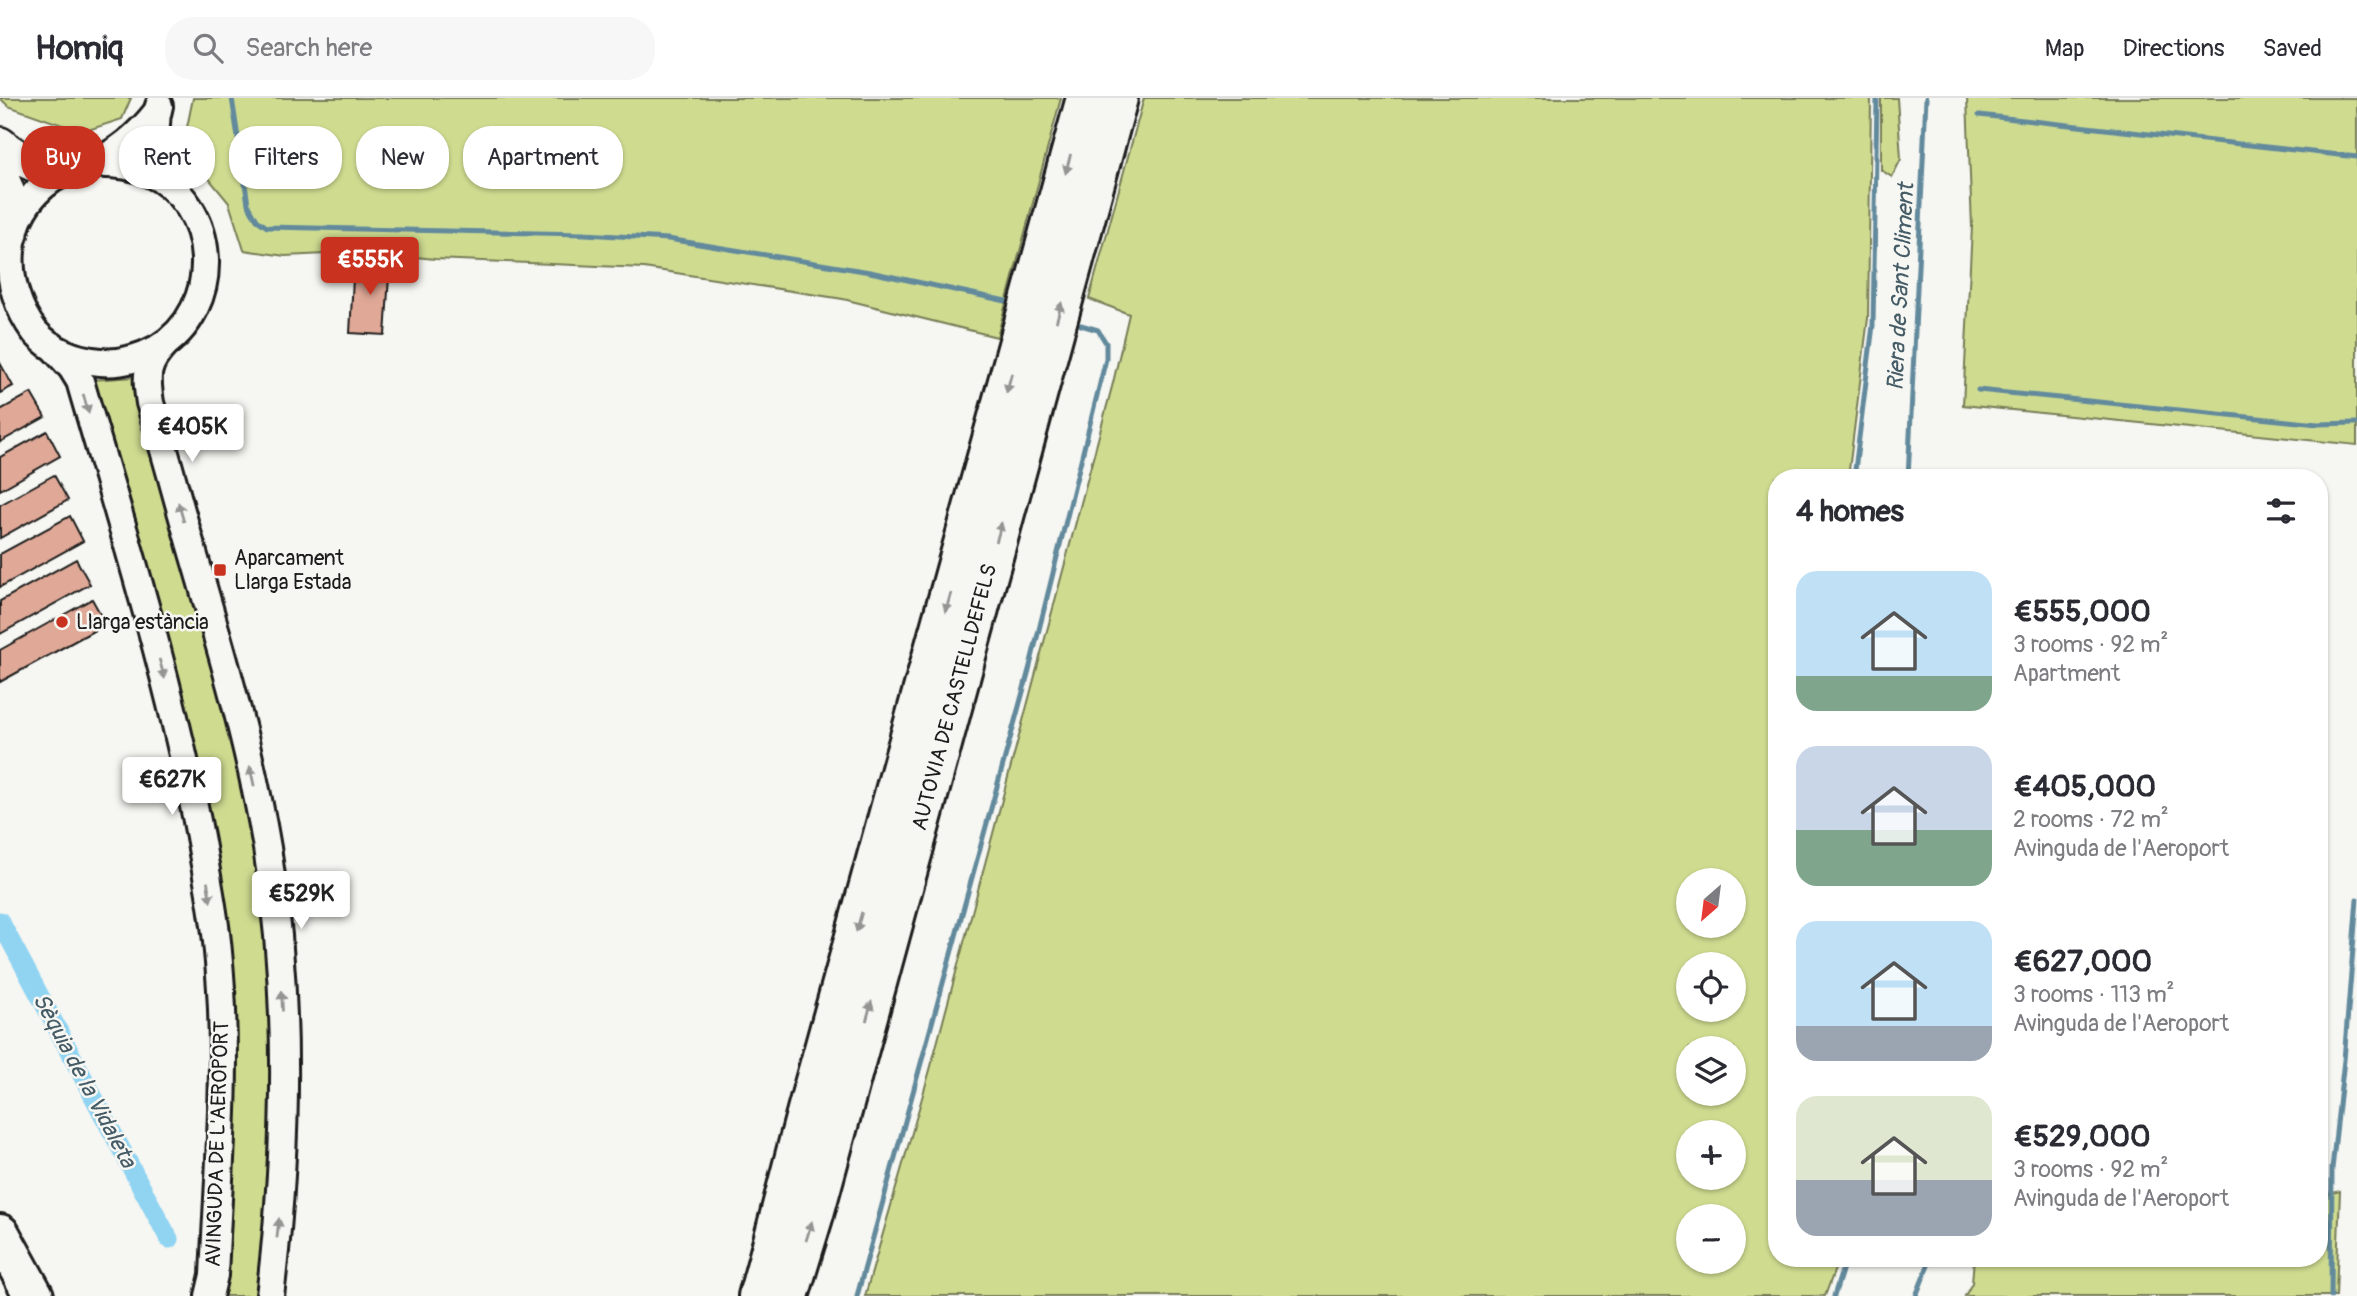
<!DOCTYPE html>
<html lang="en">
<head>
<meta charset="utf-8">
<style>
	body { margin:0; font-family:Pangolin,sans-serif; background:#f7f7f7; color:#2b2b33; height:100vh; display:flex; flex-direction:column; font-size:26px; white-space:nowrap }
	* { box-sizing:border-box; margin:0 }
	p { font-size:23px; color:#7c7c81 }
	.icon { flex:none; width:38px; height:38px; fill:none; stroke:currentColor; stroke-width:2; stroke-linecap:round; stroke-linejoin:round }
	.map { position:relative; flex:1; overflow:hidden }
	.side { position:absolute; left:1768px; top:371px; width:560px; height:798px; display:flex; flex-direction:column; background:#fff; border-radius:28px; box-shadow:0 2px 5px #0004 }
	.side>* { flex:none }
	.banner { position:absolute; left:21px; top:28px; width:665px; height:63px; display:flex; gap:14px }
	.needle { width:46px; rotate:208deg }
	.fabs { position:absolute; left:1676px; top:770px; display:grid; gap:14px }
	.fabs a { display:grid; place-items:center; width:70px; height:70px; border-radius:50%; background:#fff; box-shadow:0 2px 5px #0004; font-size:35px }
	.price { position:absolute; translate:-50% -60px; padding:0 16px; border-radius:7px; background:#fff; color:#222; font-size:23px; line-height:46px; filter:drop-shadow(0 2px 4px #0008) }
	.price::after { content:''; position:absolute; left:50%; top:42px; width:21px; height:16px; margin-left:-10px; background:inherit; clip-path:polygon(0 0,100% 0,50% 100%) }
	.price.on { background:#c8321e; color:#fff }
	ul { padding:0; list-style:none }
	li { display:flex; align-items:center; gap:21px; height:175px; padding:0 28px }
	li span { display:grid; place-items:center; flex:none; width:196px; height:140px; border-radius:21px; color:#555 }
	li>.icon { margin-inline-start:auto }
	span .icon { width:84px; height:84px; fill:#fffc; stroke-width:1 }
	li b { font-size:30px }
	h2 { display:flex; justify-content:space-between; align-items:center; height:84px; padding:0 28px; font-size:30px }
	.chip { padding:0 24px; border-radius:28px; background:#fff; box-shadow:0 2px 5px #0004; font-size:24px; line-height:63px }
	.chip.on { background:#c8321e; color:#fff }
	header { display:flex; align-items:center; gap:42px; box-sizing:border-box; height:98px; padding:0 35px; background:#fff; border-bottom:2px solid #e1e1e2 }
	header strong { font-size:33px }
	nav { display:flex; gap:38px; margin-inline-start:auto; font-size:24px }
	.search { width:490px; height:63px; background:#f7f7f7; display:flex; align-items:center; gap:18px; box-sizing:border-box; padding:0 24px; border-radius:28px; color:#7c7c81; font-size:26px }
	.map>svg:first-child { display:block }
</style>
</head>
<body>
<header>
<strong>Homiq</strong>
<div class="search"><svg class="icon" aria-label="search" viewBox="0 0 24 24"><circle cx="10" cy="10" r="6"/><path d="M15 15l6 6"/></svg>Search here</div>
<nav><a>Map</a><a>Directions</a><a>Saved</a></nav>
</header>
<div class="map">
<svg width="2357" height="1198" viewBox="0 0 2357 1198">
	<rect width="100%" height="100%" fill="#f6f6f2"/>
	<filter id="ink" filterUnits="userSpaceOnUse"><feTurbulence type="fractalNoise" baseFrequency=".0143" numOctaves="2"/><feDisplacementMap in="SourceGraphic" scale="14" xChannelSelector="R" yChannelSelector="G"/><feConvolveMatrix kernelMatrix="1 2 1 2 8 2 1 2 1" color-interpolation-filters="sRGB"/></filter>
	<g filter="url(#ink)">
		<g fill="#cfdc90" stroke="#767c56" stroke-width="2" fill-rule="evenodd">
			<polygon points="0,0 131,0 122,21 82,34 8,8"/>
			<polygon points="193,0 1061,0 997,239 843,201 644,170 435,161 367,154 285,158 244,152 229,105 183,49"/>
			<path d="M1144,0H1871L1868,220L1848,380H1776V1160H1839L1825,1198H865L930,972L1113,285L1129,216L1089,201ZM1689,782H1734V828H1689ZM1689,866H1734V912H1689ZM1689,950H1734V996H1689ZM1689,1034H1734V1080H1689ZM1689,1118H1734V1164H1689Z"/>
			<polygon points="1881,0 1897,0 1901,61 1892,79 1881,72"/>
			<polygon points="1967,0 2357,0 2357,347 1963,307 1972,129"/>
			<polygon points="135,279 210,545 253,738 267,830 275,1001 266,1135 255,1198 214,1198 225,828 92,282"/>
			<polygon points="2319,1073 2324,1074 2328,1096 2340,1093 2336,1198 1965,1198 1972,1185 1974,1160 2319,1160"/>
		</g>
		<g fill="none" stroke-linecap="round" stroke-linejoin="round">
			<g stroke="#628a9c" stroke-width="5">
				<polyline points="232,0 248,106 257,122 267,129 585,136 668,141 870,174 1006,203"/>
				<polyline points="1979,17 2357,59"/>
				<polyline points="1978,292 2318,326 2357,325"/>
				<polyline points="1854,380 1873,227 1877,0"/>
				<polyline points="1908,380 1926,0"/>
				<polyline points="857,1198 1029,572 1106,261 1106,245 1098,232 1081,227"/>
				<polyline points="1834,1198 1846,1160"/>
				<polyline points="1916,1198 1931,1160"/>
				<polyline points="2331,1198 2332,1071 2344,962 2357,801"/>
			</g>
			<polyline stroke="#90d4f2" stroke-width="19" points="0,823 169,1141"/>
		</g>
		<g fill="#e0a997" stroke="#1c1c1c" stroke-width="2">
			<polygon points="354,162 390,164 385,237 350,235"/>
			<polygon points="0,265 13,288 0,295"/>
			<polygon points="31,295 45,319 0,344 0,312"/>
			<polygon points="47,333 60,358 0,392 0,359"/>
			<polygon points="54,377 68,402 0,440 0,407"/>
			<polygon points="70,418 83,443 0,489 0,456"/>
			<polygon points="76,461 90,486 0,536 0,503"/>
			<polygon points="92,501 106,526 0,584 0,552"/>
		</g>
		<g fill="none" stroke-linecap="round" stroke-linejoin="round">
			<defs>
				<g id="tertiary">
					<path d="M159,8C150,37 161,66 176,91"/>
					<path d="M90,66C110,65 129,66 147,74C220,105 225,211 157,251C140,260 121,266 101,264C76,262 52,253 35,234C0,188 0,117 52,81C64,73 78,71 91,66C118,55 139,37 157,14"/>
					<path d="M165,246C145,267 146,278 150,305C165,352 177,400 191,448C220,547 250,648 267,750C291,899 288,1049 270,1198"/>
					<path d="M52,248L72,270L80,283C124,435 172,587 201,744C207,780 215,817 218,854C229,961 219,1069 214,1177L209,1198"/>
				</g>
				<g id="primary">
					<path d="M0,46C22,64 41,72 70,72"/>
					<path d="M0,78C12,96 11,115 11,136"/>
				</g>
				<g id="motorway">
					<polyline points="0,1136 34,1198"/>
					<path d="M758,1198C780,1122 797,1045 819,969C909,646 998,323 1086,0"/>
					<polyline points="789,1198 814,1116 1118,0"/>
				</g>
			</defs>
			<use href="#tertiary" stroke="#1c1c1c" stroke-width="32"/>
			<use href="#primary" stroke="#1c1c1c" stroke-width="38"/>
			<use href="#motorway" stroke="#1c1c1c" stroke-width="44"/>
			<use href="#tertiary" stroke="#f6f6f2" stroke-width="26"/>
			<use href="#primary" stroke="#f6f6f2" stroke-width="33"/>
			<use href="#motorway" stroke="#f6f6f2" stroke-width="38"/>
		</g>
		<defs><path id="oneway-solid" d="M-6-.8H1V-3.2L6.5 0L1 3.2V.8H-6Z" transform="scale(1.75)"/></defs>
		<g fill="#949492">
			<use href="#oneway-solid" transform="translate(1068 66) rotate(105)"/>
			<use href="#oneway-solid" transform="translate(1059 214) rotate(-75)"/>
			<use href="#oneway-solid" transform="translate(1009 285) rotate(105)"/>
			<use href="#oneway-solid" transform="translate(86 306) rotate(74)"/>
			<use href="#oneway-solid" transform="translate(181 414) rotate(-106)"/>
			<use href="#oneway-solid" transform="translate(999 434) rotate(-75)"/>
			<use href="#oneway-solid" transform="translate(948 505) rotate(106)"/>
			<use href="#oneway-solid" transform="translate(162 571) rotate(74)"/>
			<use href="#oneway-solid" transform="translate(252 678) rotate(-102)"/>
			<use href="#oneway-solid" transform="translate(209 794) rotate(81)"/>
			<use href="#oneway-solid" transform="translate(859 824) rotate(106)"/>
			<use href="#oneway-solid" transform="translate(282 903) rotate(-93)"/>
			<use href="#oneway-solid" transform="translate(869 913) rotate(-75)"/>
			<use href="#oneway-solid" transform="translate(278 1130) rotate(-84)"/>
			<use href="#oneway-solid" transform="translate(809 1133) rotate(-73)"/>
		</g>
	</g>
	<g fill="#c8321e" stroke="#f6f6f2" stroke-width="2.5">
		<rect x="213" y="465" width="14" height="14" rx="3.5"/>
		<circle cx="62" cy="524" r="7"/>
	</g>
	<g text-anchor="middle" stroke-width="5" stroke-linejoin="round" paint-order="stroke">
		<g font-size="21" fill="#1c1c1c" stroke="#f6f6f2" text-anchor="start">
			<text x="234" y="467">Aparcament<tspan x="234" dy="24">Llarga Estada</tspan></text>
			<text x="76" y="531">Llarga estància</text>
		</g>
		<g font-size="21" fill="#1c1c1c" stroke="#f6f6f2">
			<text transform="translate(954 599) rotate(-75)" y="7">AUTOVIA DE CASTELLDEFELS</text>
			<text transform="translate(217 1046) rotate(-88)" y="7">AVINGUDA DE L'AEROPORT</text>
		</g>
		<g font-size="23" font-style="italic" fill="#455c67" stroke="#f6f6f2">
			<text transform="translate(1900 189) rotate(-87)" y="8">Riera de Sant Climent</text>
			<text transform="translate(85 982) rotate(62)" y="8">Sèquia de la Vidaleta</text>
		</g>
	</g>
</svg>
<div class="fabs">
<a><svg class="needle" viewBox="-14 -14 28 28"><path d="M0-13l5 13h-10z" fill="#e53935"/><path d="M0 13l5-13h-10z" fill="#7c7c81"/></svg></a>
<a><svg class="icon" aria-label="locate" viewBox="0 0 24 24"><circle cx="12" cy="12" r="6"/><path d="M12 2v4M12 18v4M2 12h4M18 12h4"/></svg></a>
<a><svg class="icon" aria-label="layers" viewBox="0 0 24 24"><path d="M12 4l9 5-9 5-9-5zM3 14l9 5 9-5"/></svg></a>
<a>+</a>
<a>−</a>
</div>
<b class="price on" style="left:370px;top:199px">€555K</b>
<b class="price" style="left:192px;top:366px">€405K</b>
<b class="price" style="left:172px;top:719px">€627K</b>
<b class="price" style="left:301px;top:833px">€529K</b>
<div class="banner">
<a class="chip on">Buy</a>
<a class="chip">Rent</a>
<a class="chip">Filters</a>
<a class="chip">New</a>
<a class="chip">Apartment</a>
</div>
<section class="side">
<h2>4 homes<svg class="icon" aria-label="filters" viewBox="0 0 24 24"><path d="M4 7h16M4 17h16"/><circle cx="9" cy="7" r="2"/><circle cx="15" cy="17" r="2"/></svg></h2>
<ul>
<li><span style="background:linear-gradient(#bfe0f5 75%,#7fa58c 0)"><svg class="icon" aria-label="home" viewBox="0 0 24 24"><path d="M3 11l9-7 9 7M6 9v11h12V9"/></svg></span><div><b>€555,000</b><p>3 rooms · 92 m²</p><p>Apartment</p></div></li>
<li><span style="background:linear-gradient(#c9d6e8 60%,#7fa58c 0)"><svg class="icon" aria-label="home" viewBox="0 0 24 24"><path d="M3 11l9-7 9 7M6 9v11h12V9"/></svg></span><div><b>€405,000</b><p>2 rooms · 72 m²</p><p>Avinguda de l'Aeroport</p></div></li>
<li><span style="background:linear-gradient(#bfe0f5 75%,#9aa5b1 0)"><svg class="icon" aria-label="home" viewBox="0 0 24 24"><path d="M3 11l9-7 9 7M6 9v11h12V9"/></svg></span><div><b>€627,000</b><p>3 rooms · 113 m²</p><p>Avinguda de l'Aeroport</p></div></li>
<li><span style="background:linear-gradient(#dfe7d0 60%,#9aa5b1 0)"><svg class="icon" aria-label="home" viewBox="0 0 24 24"><path d="M3 11l9-7 9 7M6 9v11h12V9"/></svg></span><div><b>€529,000</b><p>3 rooms · 92 m²</p><p>Avinguda de l'Aeroport</p></div></li>
</ul>
</section>
</div>
</body>
</html>
